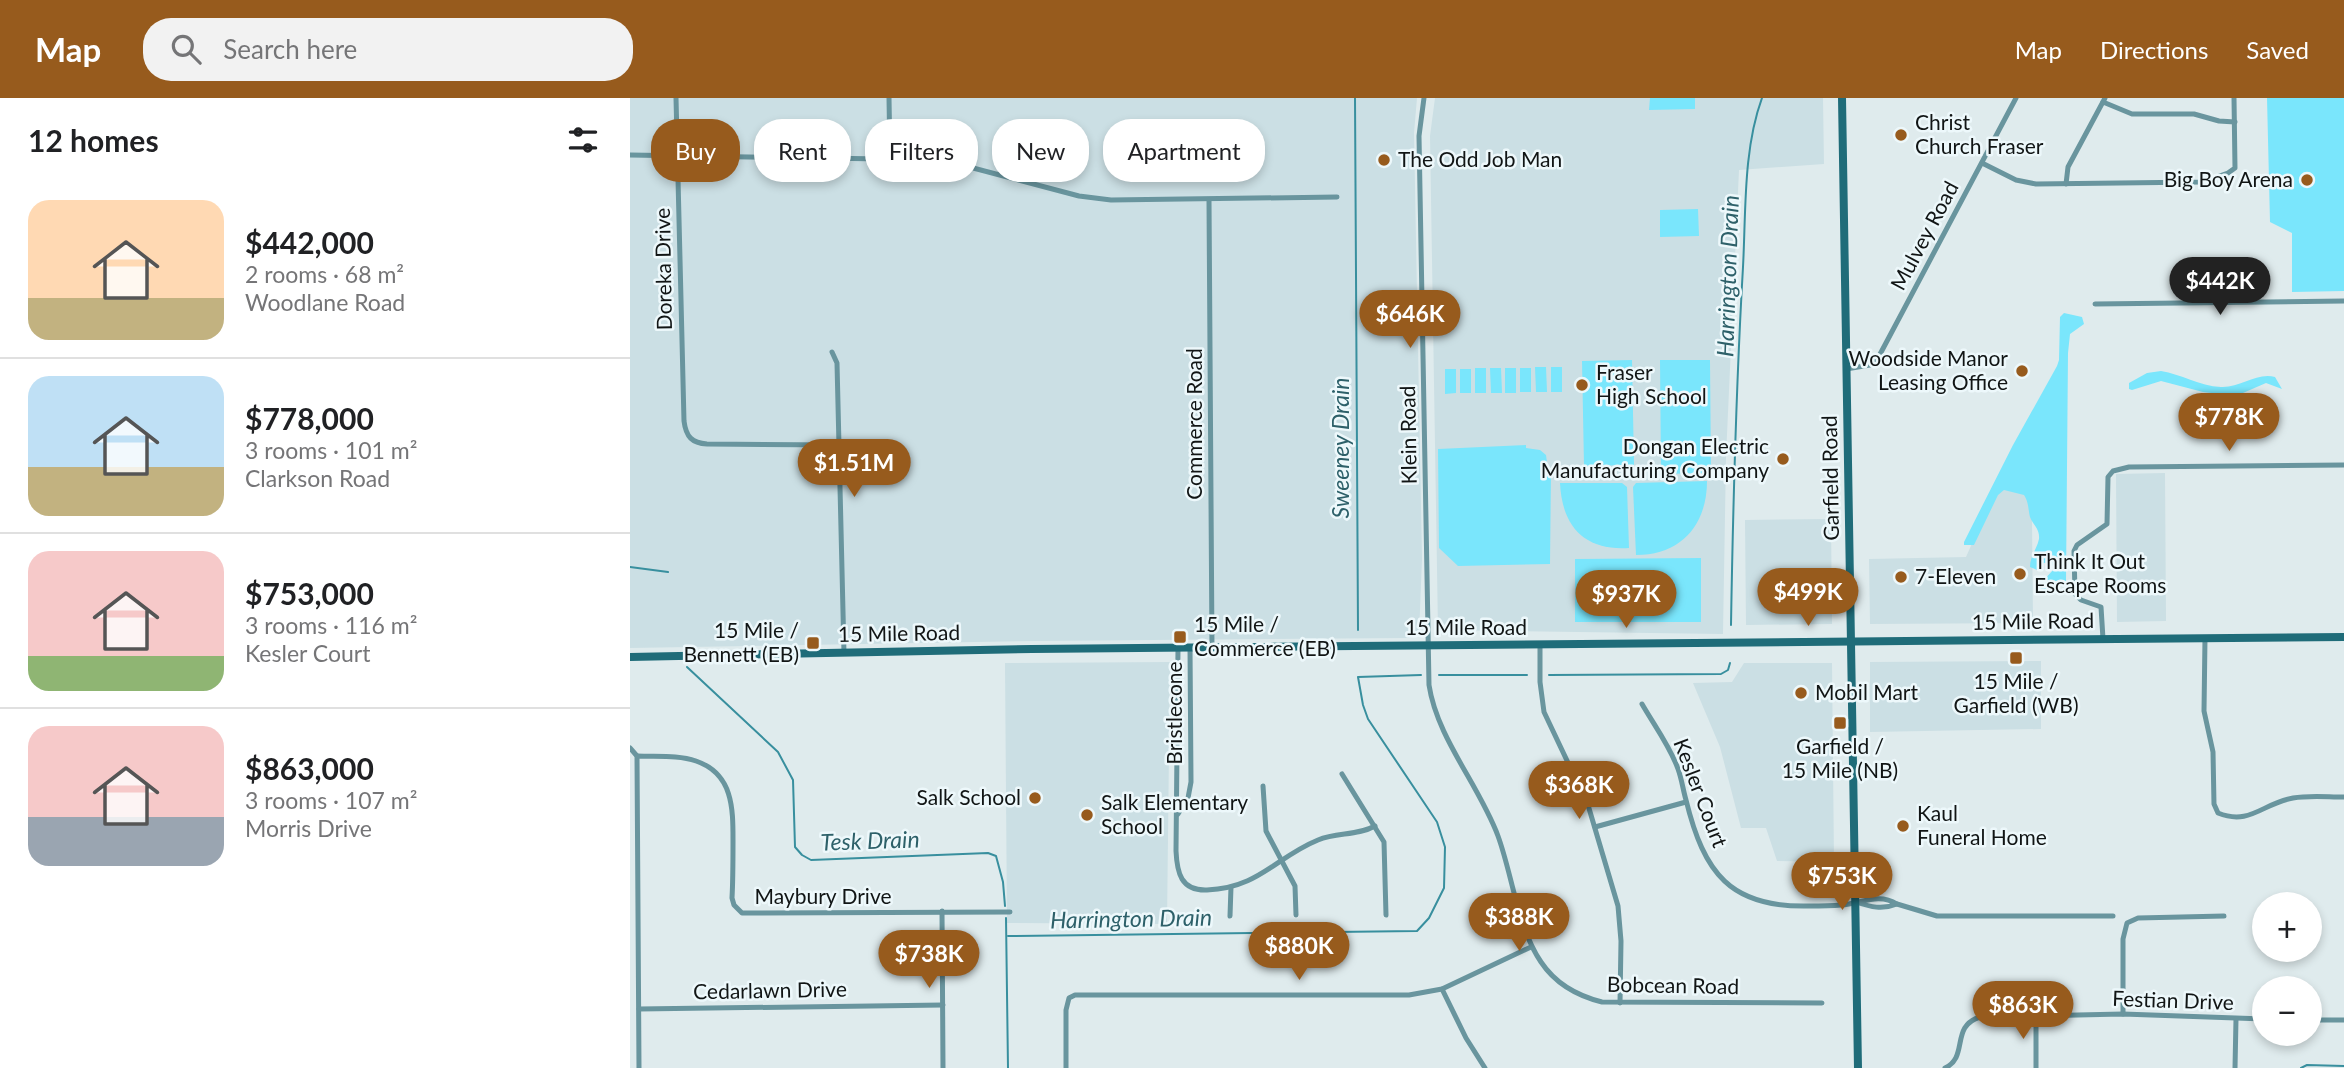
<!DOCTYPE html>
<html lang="en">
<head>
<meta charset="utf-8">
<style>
	body { margin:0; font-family:Lato,sans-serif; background:#f2f2f2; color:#202124; height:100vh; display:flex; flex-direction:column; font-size:26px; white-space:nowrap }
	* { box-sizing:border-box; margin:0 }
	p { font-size:23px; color:#757577 }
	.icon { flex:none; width:38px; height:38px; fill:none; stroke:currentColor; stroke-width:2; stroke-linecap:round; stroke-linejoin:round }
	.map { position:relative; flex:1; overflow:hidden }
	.drawer { display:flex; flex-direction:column; background:#fff; width:630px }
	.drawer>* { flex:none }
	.guide { position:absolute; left:21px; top:21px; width:665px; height:63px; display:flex; gap:14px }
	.tools { position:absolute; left:1622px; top:794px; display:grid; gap:14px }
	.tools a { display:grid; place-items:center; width:70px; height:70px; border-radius:50%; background:#fff; box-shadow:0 4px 10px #0003; font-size:35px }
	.price { position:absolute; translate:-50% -60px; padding:0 16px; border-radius:24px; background:#975b1d; color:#fff; font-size:23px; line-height:46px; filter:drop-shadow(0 2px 4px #0008) }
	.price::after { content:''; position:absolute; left:50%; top:42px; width:21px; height:16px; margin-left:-10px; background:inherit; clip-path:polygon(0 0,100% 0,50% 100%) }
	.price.selected { background:#222; color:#fff }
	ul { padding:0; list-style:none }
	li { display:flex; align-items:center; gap:21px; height:175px; padding:0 28px }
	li+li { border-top:2px solid #e0e0e0 }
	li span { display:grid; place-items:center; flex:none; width:196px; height:140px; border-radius:21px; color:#555 }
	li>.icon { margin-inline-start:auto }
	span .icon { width:84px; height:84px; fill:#fffc; stroke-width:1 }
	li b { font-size:30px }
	h2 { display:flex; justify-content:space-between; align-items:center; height:84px; padding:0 28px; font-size:30px }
	.chip { padding:0 24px; border-radius:28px; background:#fff; box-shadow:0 4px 10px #0003; font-size:24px; line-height:63px }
	.chip.selected { background:#975b1d; color:#fff }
	header { display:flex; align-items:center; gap:42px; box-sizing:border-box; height:98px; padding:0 35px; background:#975b1d; color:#fff }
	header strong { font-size:33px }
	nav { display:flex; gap:38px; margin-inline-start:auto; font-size:24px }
	.search { width:490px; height:63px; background:#f2f2f2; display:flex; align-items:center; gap:18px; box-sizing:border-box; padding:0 24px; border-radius:28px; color:#757577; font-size:26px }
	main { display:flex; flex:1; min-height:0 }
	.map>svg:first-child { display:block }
</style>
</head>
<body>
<header>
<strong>Map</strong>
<div class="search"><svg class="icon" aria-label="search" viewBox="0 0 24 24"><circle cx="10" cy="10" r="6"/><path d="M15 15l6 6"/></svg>Search here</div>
<nav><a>Map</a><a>Directions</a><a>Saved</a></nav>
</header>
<main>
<section class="drawer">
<h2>12 homes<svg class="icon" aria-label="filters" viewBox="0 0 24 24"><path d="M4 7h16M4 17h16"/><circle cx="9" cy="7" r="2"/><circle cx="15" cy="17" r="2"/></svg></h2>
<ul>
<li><span style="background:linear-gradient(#ffd9b3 70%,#c2b280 0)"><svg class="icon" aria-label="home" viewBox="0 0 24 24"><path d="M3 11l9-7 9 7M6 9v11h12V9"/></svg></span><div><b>$442,000</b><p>2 rooms · 68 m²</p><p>Woodlane Road</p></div></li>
<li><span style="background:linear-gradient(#bfe0f5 65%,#c2b280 0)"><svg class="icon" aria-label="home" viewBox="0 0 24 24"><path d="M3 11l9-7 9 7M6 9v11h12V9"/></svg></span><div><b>$778,000</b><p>3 rooms · 101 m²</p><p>Clarkson Road</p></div></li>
<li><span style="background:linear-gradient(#f6c9c9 75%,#8fb573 0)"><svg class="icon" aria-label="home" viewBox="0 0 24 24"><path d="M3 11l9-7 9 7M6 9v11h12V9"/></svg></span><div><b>$753,000</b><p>3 rooms · 116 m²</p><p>Kesler Court</p></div></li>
<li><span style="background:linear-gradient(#f6c9c9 65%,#9aa5b1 0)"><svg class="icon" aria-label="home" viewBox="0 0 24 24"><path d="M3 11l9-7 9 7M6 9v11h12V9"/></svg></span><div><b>$863,000</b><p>3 rooms · 107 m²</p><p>Morris Drive</p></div></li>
</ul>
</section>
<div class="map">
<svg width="1714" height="970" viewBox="0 0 1714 970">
	<rect width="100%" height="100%" fill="#dfebed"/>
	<g fill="#cbdfe4">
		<polygon points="0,0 787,0 784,35 792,461 789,537 778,540 405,543 0,550"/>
		<polygon points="805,0 1193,0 1194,66 1109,72 1096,359 1093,536 808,532 800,38"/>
		<polygon points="1401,320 1403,525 1240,526 1239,461 1336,459 1389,340"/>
		<polygon points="1535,375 1536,523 1487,524 1486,376"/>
		<polygon points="1201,421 1202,526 1116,527 1115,422"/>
		<polygon points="1411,563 1411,631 1240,634 1240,564"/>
		<polygon points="540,564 537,826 377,825 375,565"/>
		<polygon points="1114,565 1202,565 1204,764 1147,763 1136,730 1111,730 1090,649 1063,585 1102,584"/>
	</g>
	<g fill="#7ae6fc">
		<polygon points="1020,0 1065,0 1065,11 1019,12"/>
		<polygon points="1637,0 1714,0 1714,193 1662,194 1662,135 1640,124"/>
		<polygon points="1068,111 1069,138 1030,139 1030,112"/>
		<path d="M1434,215L1452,219L1454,226L1440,236L1438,255L1436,484L1425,483L1424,493L1417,496L1411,493L1412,484L1424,471L1421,464L1414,465L1407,472L1400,469C1400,458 1407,451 1409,441C1410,431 1403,427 1400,419C1398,411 1399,405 1394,397L1374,392L1368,397L1344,447H1334V444L1383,347L1427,268L1429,262L1430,219Z"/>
		<polygon points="1002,262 1004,367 954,368 952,263"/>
		<polygon points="1080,262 1081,375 1031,376 1030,262"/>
		<polygon points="905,269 916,269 917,294 906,294"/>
		<rect x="921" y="269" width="11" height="25"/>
		<polygon points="856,270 856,295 845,295 845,270"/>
		<polygon points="860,270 871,270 872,295 861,295"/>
		<rect x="875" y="270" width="11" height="25"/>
		<rect x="890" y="270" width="11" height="24"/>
		<polygon points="815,271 826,271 826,295 815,296"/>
		<rect x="830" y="271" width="11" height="24"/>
		<path d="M1531,273C1551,276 1569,288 1591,289C1610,290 1627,274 1645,279L1652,291L1636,285L1606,298L1573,294L1531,283L1502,292L1499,291V285L1517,275Z"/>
		<polygon points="896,347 896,350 910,352 916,357 918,372 921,372 920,466 828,468 809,450 808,351"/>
		<path d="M1077,383C1077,427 1051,457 1006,457L1003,389L1006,385Z"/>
		<path d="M930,385H992L997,389L999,450C954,453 932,428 930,385Z"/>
		<polygon points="1071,460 1071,524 945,524 945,461"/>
	</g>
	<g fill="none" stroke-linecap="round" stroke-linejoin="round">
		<g stroke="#388f9e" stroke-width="2">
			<polyline points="725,0 728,532"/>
			<polyline points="0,469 38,474"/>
			<path d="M1101,527C1103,408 1106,289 1113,169C1116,114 1113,52 1132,0"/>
			<polyline points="57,569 148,654 163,682 165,749 172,757 181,762 358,755 366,758 373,784 375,808"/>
			<polyline points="809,577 897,577"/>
			<polyline points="919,577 1091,576 1098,572 1100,565"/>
			<polyline points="376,820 378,970"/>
			<polyline points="378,838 787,833 799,820 814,790 815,749 807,724 738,621 733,607 728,579 791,577"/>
			<polyline points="1671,970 1677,967 1714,968"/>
		</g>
		<g stroke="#69959e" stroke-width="5">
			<path d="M46,0L54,323C56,339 62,345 77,346L209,347"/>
			<polyline points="259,0 260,60"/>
			<path d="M794,0L789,38L799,587C807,640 849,687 868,738C882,776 888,831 911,864C925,885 948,898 972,904L1192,905"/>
			<polyline points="1473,4 1502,16 1564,16 1589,23 1605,24"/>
			<polyline points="0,57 313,62 449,98 481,102 707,99"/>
			<polyline points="1352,65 1386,82 1406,86 1572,84 1598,75 1605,70 1604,0"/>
			<polyline points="1436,86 1438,69 1475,0"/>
			<polyline points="579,102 582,550"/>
			<polyline points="1465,206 1714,203"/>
			<polyline points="202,254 207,265 214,555"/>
			<polyline points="1216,271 1240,267 1248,260 1386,0"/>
			<path d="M1575,540L1574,613L1583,654L1584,706L1588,715C1620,728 1633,705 1663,700C1679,697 1697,699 1714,699"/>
			<polyline points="1473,541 1471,509 1451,502 1445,496 1444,453 1447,447 1477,426 1478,379 1483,373 1499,369 1714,367"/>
			<polyline points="910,547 910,584 914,614 958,707 988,808 991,843 990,905"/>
			<path d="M548,550L546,753C547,775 551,793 577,792C629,790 646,759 688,742C707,734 727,738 745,728"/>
			<path d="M1012,606C1024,627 1040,648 1048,671C1052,682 1053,692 1056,702C1074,775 1100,810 1179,808C1189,808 1200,808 1211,807C1231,806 1248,794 1267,806C1252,812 1241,809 1226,804"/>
			<polyline points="0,650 7,658 9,970"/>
			<path d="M7,658C27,659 48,657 66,663C104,676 103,712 103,745C103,763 103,782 102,800L104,807L112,815L380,814"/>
			<polyline points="712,676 754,744 756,817"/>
			<polyline points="633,688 636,733 665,788 666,817"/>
			<polyline points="548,716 558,700 561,684 560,549"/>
			<polyline points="965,729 1056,704"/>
			<polyline points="1267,806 1307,818 1483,818"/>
			<polyline points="312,813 313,970"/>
			<polyline points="600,818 601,789"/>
			<polyline points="812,891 836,940 855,970"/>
			<polyline points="9,911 313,907"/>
			<polyline points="1493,916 1493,841 1497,825 1508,820 1594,818"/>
			<polyline points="1406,917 1406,970"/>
			<polyline points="1680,922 1714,922"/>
			<polyline points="436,970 436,912 439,900 445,897 779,897 812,891 901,849"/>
			<path d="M1315,970C1339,959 1320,928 1350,919L1493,916L1634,921"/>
			<polyline points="1605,970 1606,921"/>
		</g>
		<g stroke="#1f6c79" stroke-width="8">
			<polyline points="1212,0 1228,970"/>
			<polyline points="0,559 402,551 1714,539"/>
		</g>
	</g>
	<g fill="#975b1d" stroke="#edf8fb" stroke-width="2.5">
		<circle cx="1271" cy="37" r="7"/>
		<circle cx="754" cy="62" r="7"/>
		<circle cx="1677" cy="82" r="7"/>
		<circle cx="1392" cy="273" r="7"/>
		<circle cx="952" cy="287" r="7"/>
		<circle cx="1153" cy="361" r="7"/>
		<circle cx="1390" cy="476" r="7"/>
		<circle cx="1271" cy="479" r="7"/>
		<rect x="543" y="532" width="14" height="14" rx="3.5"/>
		<rect x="176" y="538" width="14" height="14" rx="3.5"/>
		<rect x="1379" y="553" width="14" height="14" rx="3.5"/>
		<circle cx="1171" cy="595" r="7"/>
		<rect x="1203" y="618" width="14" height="14" rx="3.5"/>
		<circle cx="405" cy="700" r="7"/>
		<circle cx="457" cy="717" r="7"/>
		<circle cx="1273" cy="728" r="7"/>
	</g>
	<g text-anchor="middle" stroke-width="5" stroke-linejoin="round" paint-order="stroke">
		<g font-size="21" fill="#111515" stroke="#edf8fb" text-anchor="start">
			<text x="1285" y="32">Christ<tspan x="1285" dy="24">Church Fraser</tspan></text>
			<text x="768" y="69">The Odd Job Man</text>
			<text x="1663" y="89" text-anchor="end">Big Boy Arena</text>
			<text x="1378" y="268" text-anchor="end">Woodside Manor<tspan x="1378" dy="24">Leasing Office</tspan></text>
			<text x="966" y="282">Fraser<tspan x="966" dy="24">High School</tspan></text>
			<text x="1139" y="356" text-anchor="end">Dongan Electric<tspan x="1139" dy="24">Manufacturing Company</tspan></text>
			<text x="1404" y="471">Think It Out<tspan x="1404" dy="24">Escape Rooms</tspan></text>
			<text x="1285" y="486">7-Eleven</text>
			<text x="564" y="534">15 Mile /<tspan x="564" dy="24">Commerce (EB)</tspan></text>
			<text x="169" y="540" text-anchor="end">15 Mile /<tspan x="169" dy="24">Bennett (EB)</tspan></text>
			<text x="1386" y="591" text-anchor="middle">15 Mile /<tspan x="1386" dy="24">Garfield (WB)</tspan></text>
			<text x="1185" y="602">Mobil Mart</text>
			<text x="1210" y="656" text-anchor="middle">Garfield /<tspan x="1210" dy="24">15 Mile (NB)</tspan></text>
			<text x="391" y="707" text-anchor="end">Salk School</text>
			<text x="471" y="712">Salk Elementary<tspan x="471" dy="24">School</tspan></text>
			<text x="1287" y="723">Kaul<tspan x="1287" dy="24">Funeral Home</tspan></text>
		</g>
		<g font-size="21" fill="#111515" stroke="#edf8fb">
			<text transform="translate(1295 138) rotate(-62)" y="7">Mulvey Road</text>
			<text transform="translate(34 171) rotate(-91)" y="7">Doreka Drive</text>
			<text transform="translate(565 326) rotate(-90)" y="7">Commerce Road</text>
			<text transform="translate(779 337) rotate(-91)" y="7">Klein Road</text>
			<text transform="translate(1201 380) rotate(-91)" y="7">Garfield Road</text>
			<text transform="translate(1403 524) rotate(-1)" y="7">15 Mile Road</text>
			<text x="836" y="537">15 Mile Road</text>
			<text transform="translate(269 536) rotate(-1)" y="7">15 Mile Road</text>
			<text transform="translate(545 615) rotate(-90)" y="7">Bristlecone</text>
			<text transform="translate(1070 695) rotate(69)" y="7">Kesler Court</text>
			<text x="193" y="806">Maybury Drive</text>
			<text transform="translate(1043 888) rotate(1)" y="7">Bobcean Road</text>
			<text transform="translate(140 893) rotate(-1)" y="7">Cedarlawn Drive</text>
			<text transform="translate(1543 903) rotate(2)" y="7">Festian Drive</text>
		</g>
		<g font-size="23" font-style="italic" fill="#2d6069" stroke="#edf8fb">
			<text transform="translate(1098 178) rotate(-88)" y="8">Harrington Drain</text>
			<text transform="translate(711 350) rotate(-90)" y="8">Sweeney Drain</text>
			<text transform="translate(240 743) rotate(-2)" y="8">Tesk Drain</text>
			<text transform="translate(501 821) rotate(-1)" y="8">Harrington Drain</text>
		</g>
	</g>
</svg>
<div class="tools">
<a>+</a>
<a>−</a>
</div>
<b class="price selected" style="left:1590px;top:219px">$442K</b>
<b class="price" style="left:780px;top:252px">$646K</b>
<b class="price" style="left:1599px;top:355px">$778K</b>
<b class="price" style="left:224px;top:401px">$1.51M</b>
<b class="price" style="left:1178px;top:530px">$499K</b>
<b class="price" style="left:996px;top:532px">$937K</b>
<b class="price" style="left:949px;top:723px">$368K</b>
<b class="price" style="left:1212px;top:814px">$753K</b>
<b class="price" style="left:889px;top:855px">$388K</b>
<b class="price" style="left:669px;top:884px">$880K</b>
<b class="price" style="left:299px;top:892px">$738K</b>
<b class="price" style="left:1393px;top:943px">$863K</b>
<div class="guide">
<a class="chip selected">Buy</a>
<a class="chip">Rent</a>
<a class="chip">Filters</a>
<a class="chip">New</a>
<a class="chip">Apartment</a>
</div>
</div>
</main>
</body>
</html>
